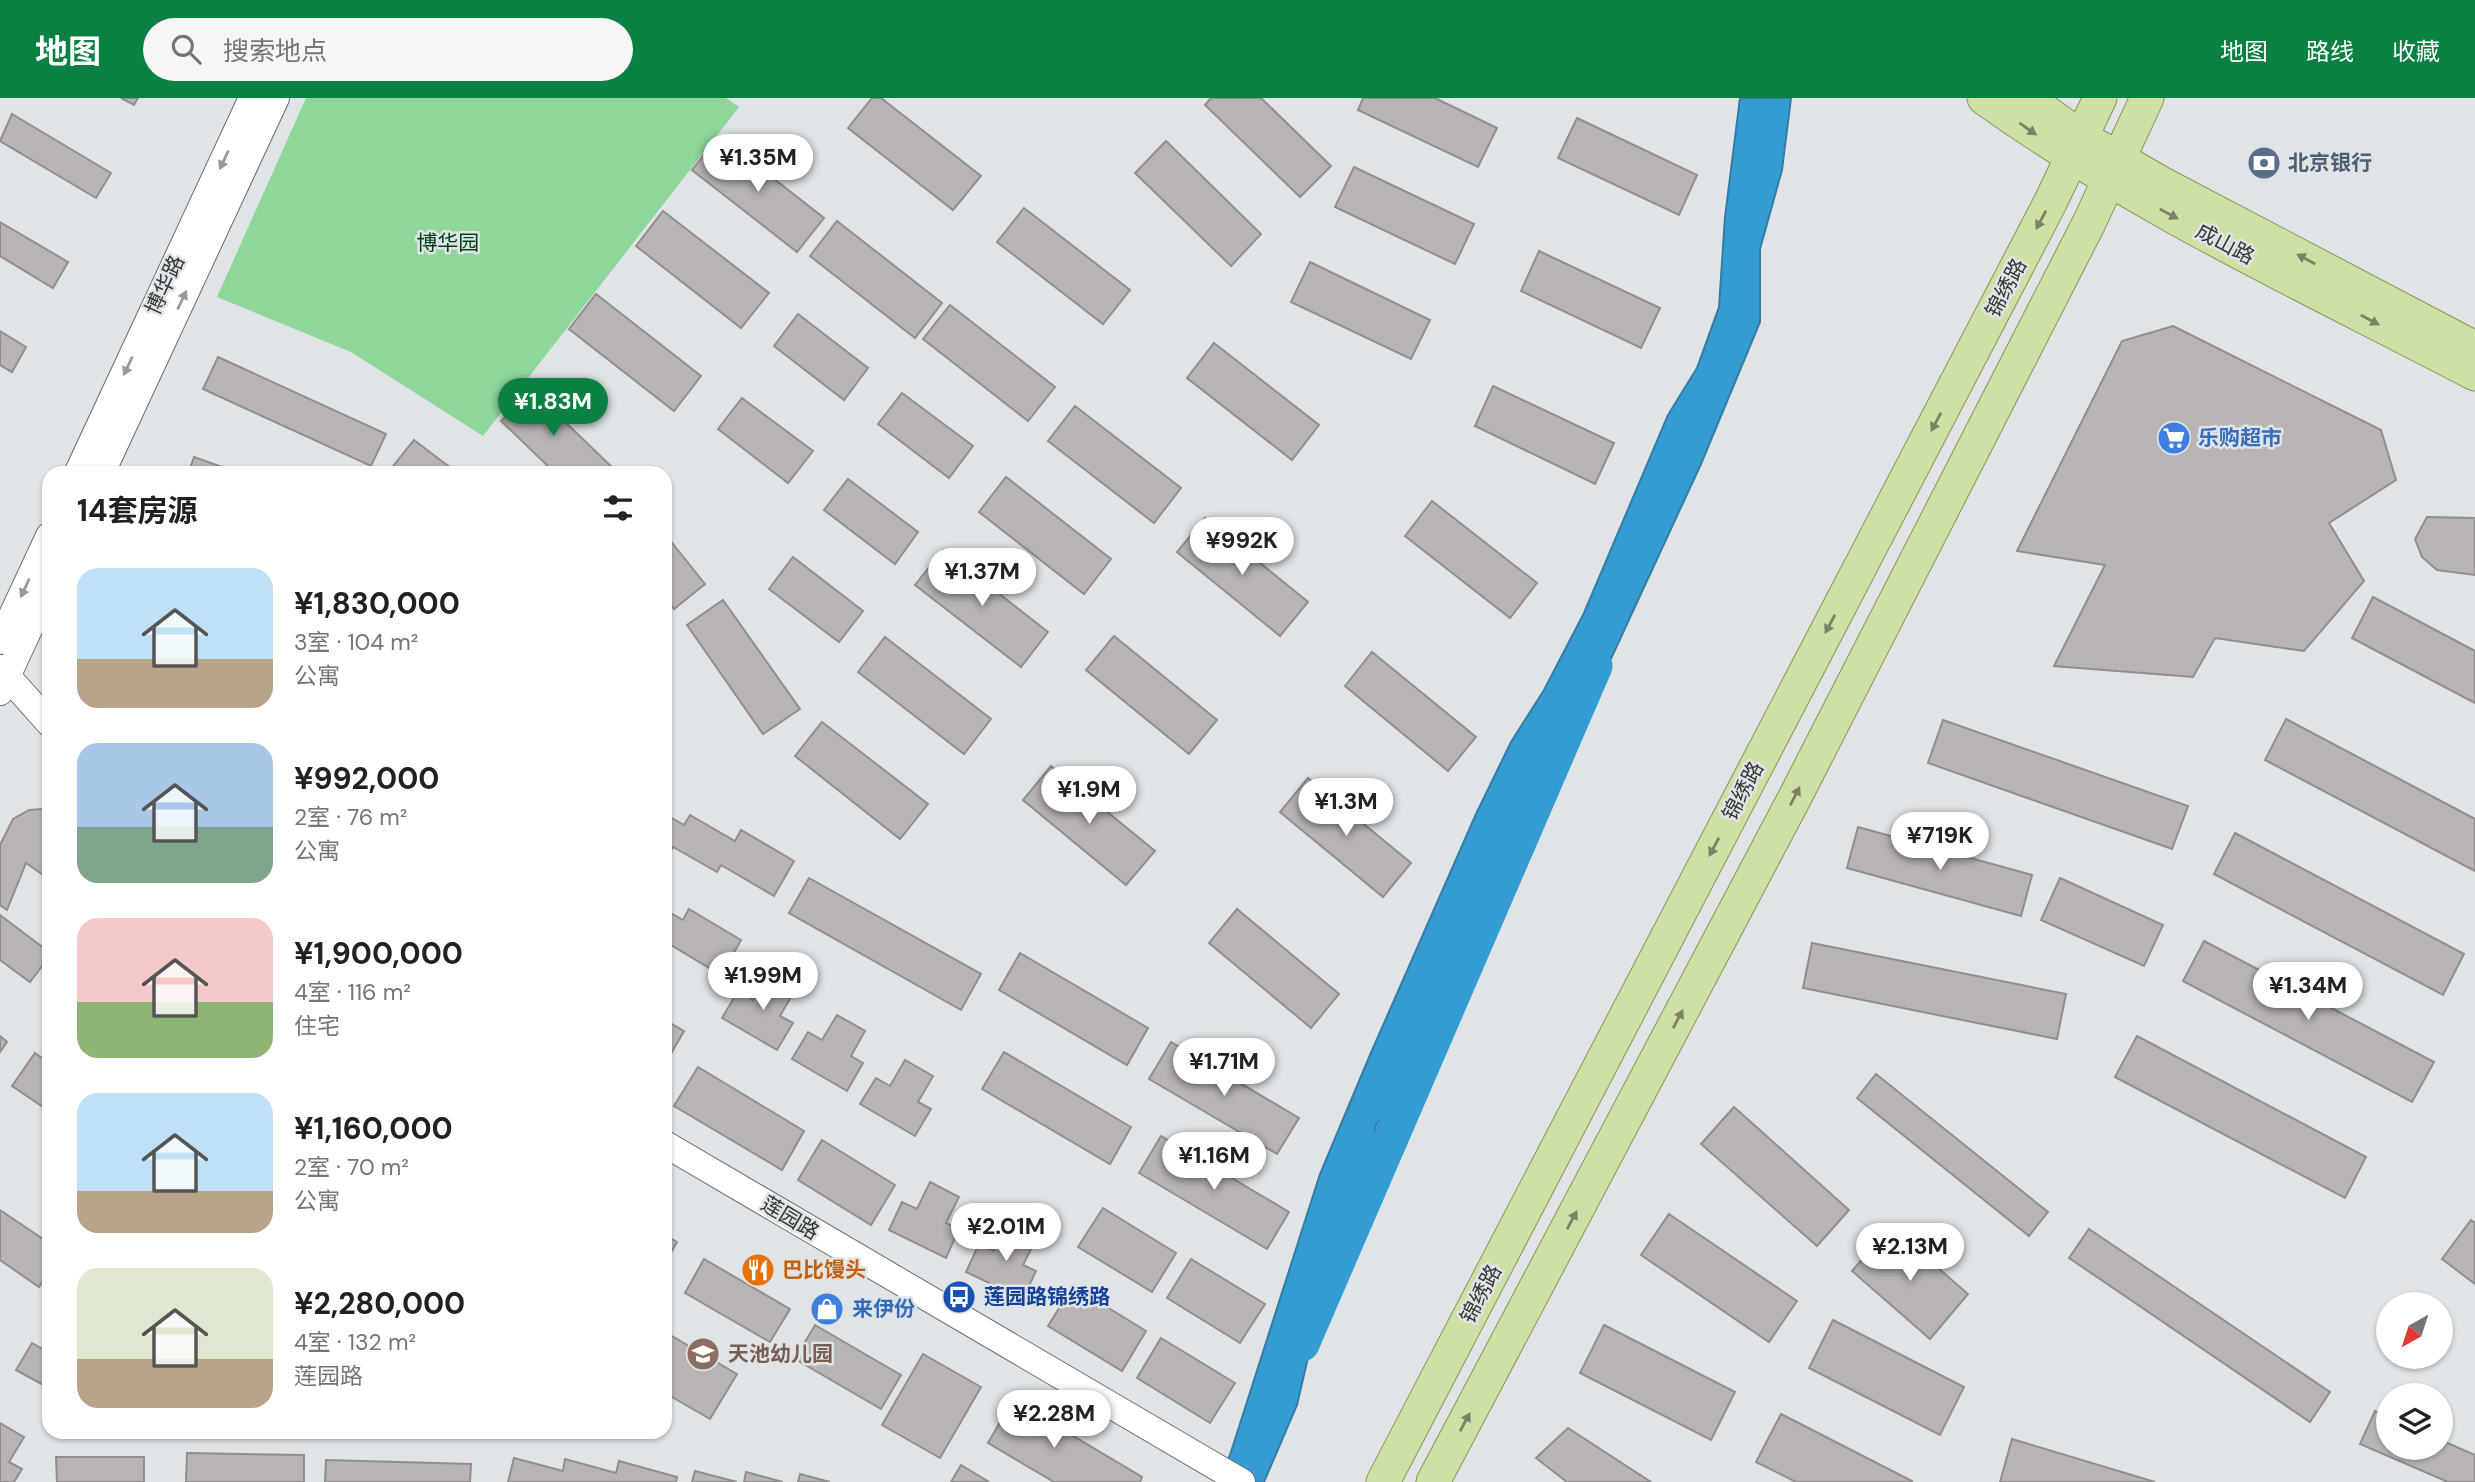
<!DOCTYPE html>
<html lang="zh">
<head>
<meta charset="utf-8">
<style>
	body { margin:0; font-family:"DM Sans","Noto Sans SC",sans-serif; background:#f6f6f6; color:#202124; height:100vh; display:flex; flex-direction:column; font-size:26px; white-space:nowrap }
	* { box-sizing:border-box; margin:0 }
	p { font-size:23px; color:#757577 }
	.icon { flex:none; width:38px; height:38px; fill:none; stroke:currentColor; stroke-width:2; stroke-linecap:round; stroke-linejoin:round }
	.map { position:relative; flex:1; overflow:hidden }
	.panel { position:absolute; left:42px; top:368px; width:630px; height:973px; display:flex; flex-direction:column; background:#fff; border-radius:21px; box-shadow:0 2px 5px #0004 }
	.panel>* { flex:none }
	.needle { width:46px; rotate:219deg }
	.buttons { position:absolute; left:2376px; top:1194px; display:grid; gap:14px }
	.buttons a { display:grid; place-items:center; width:77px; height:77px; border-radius:50%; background:#fff; box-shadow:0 2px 5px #0004; font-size:35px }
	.price { position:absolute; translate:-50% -60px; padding:0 16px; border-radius:24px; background:#fff; color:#222; font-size:23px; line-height:46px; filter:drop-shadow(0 2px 4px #0008) }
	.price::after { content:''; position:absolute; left:50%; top:42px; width:21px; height:16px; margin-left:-10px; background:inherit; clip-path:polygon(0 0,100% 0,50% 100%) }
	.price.current { background:#0b8043; color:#fff }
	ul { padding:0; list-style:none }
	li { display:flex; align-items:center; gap:21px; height:175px; padding:0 35px }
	li span { display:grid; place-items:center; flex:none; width:196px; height:140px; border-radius:21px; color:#555 }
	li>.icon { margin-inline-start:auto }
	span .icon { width:84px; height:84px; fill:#fffc; stroke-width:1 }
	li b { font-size:30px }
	h2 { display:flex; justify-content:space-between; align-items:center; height:84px; padding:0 35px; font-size:30px }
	header { display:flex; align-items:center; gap:42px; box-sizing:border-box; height:98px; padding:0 35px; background:#0b8043; color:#fff }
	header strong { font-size:33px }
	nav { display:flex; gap:38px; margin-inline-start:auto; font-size:24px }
	.search { width:490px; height:63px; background:#f6f6f6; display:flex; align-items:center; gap:18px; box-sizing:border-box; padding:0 24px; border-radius:38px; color:#757577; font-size:26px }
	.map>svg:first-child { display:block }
</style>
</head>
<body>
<header>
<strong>地图</strong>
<div class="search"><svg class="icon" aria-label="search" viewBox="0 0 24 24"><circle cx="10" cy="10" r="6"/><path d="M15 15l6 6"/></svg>搜索地点</div>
<nav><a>地图</a><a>路线</a><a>收藏</a></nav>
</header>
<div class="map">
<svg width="2475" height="1384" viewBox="0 0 2475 1384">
	<rect width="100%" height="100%" fill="#e0e4e6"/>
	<polygon fill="#8ed69a" points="306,0 726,0 739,9 483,338 351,254 217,199"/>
	<polygon fill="#349bd3" stroke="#347da4" stroke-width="2" points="1740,0 1791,0 1782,72 1760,151 1760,224 1701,366 1603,578 1578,607 1418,978 1376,1027 1361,1111 1321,1204 1297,1307 1264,1384 1217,1384 1230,1357 1320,1076 1370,957 1476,716 1511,644 1544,592 1584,515 1668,317 1697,270 1719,209 1725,119"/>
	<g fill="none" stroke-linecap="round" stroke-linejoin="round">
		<polyline stroke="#349bd3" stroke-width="35" points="1302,1246 1595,568"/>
	</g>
	<g fill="#b8b4b3" stroke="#918e8d" stroke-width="2">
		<polygon points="121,0 138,0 134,7"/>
		<polygon points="872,0 881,0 981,78 953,112 848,30"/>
		<polygon points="1211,0 1261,0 1331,68 1300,99 1205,7"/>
		<polygon points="1363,0 1435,0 1497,30 1478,69 1358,12"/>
		<polygon points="12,16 111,75 96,100 0,43"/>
		<polygon points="1577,20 1697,77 1679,117 1558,60"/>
		<polygon points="719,38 824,120 797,154 692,72"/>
		<polygon points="1166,43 1261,136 1231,168 1135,75"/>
		<polygon points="1354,69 1474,126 1455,166 1335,109"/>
		<polygon points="1024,110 1130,192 1103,226 997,144"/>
		<polygon points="663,113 769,195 741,230 636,148"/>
		<polygon points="837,123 942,205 915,240 810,158"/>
		<polygon points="0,124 68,164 53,190 0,158"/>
		<polygon points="1539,153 1660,210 1641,250 1521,193"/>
		<polygon points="1310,164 1430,222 1411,261 1291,204"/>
		<polygon points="596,196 701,278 674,313 569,231"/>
		<polygon points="950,207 1055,289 1028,323 923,241"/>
		<polygon points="798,216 868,270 844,302 774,248"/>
		<polygon points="2173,228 2381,332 2396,382 2329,425 2364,483 2304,553 2215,540 2193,579 2054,568 2105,467 2017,453 2122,243"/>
		<polygon points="0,233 26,249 12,274 0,267"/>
		<polygon points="1214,245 1319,327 1292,362 1187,280"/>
		<polygon points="218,259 386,336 371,368 203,291"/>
		<polygon points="1493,288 1614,345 1595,386 1475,328"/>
		<polygon points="532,292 617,374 554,374 501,323"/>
		<polygon points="902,295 973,348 949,380 878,326"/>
		<polygon points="742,300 813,353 788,385 718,331"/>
		<polygon points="1075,308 1181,390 1154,425 1048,343"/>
		<polygon points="414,342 456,374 390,372"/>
		<polygon points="194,359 236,374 189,374"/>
		<polygon points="1006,379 1111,461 1084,496 979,414"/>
		<polygon points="848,381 918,434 895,466 824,412"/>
		<polygon points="1432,403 1537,485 1510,520 1405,438"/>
		<polygon points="2427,419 2475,420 2475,477 2437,472 2422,459 2415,441"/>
		<polygon points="1205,420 1308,504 1280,538 1177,454"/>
		<polygon points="665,436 705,486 674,511 665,499"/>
		<polygon points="943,452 1048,534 1021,569 915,487"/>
		<polygon points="793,459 863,513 839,544 769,491"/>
		<polygon points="2373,499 2475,553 2475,605 2352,540"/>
		<polygon points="723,502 800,611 763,636 687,527"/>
		<polygon points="1114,538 1217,622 1189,656 1086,572"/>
		<polygon points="885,539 991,621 964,656 858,574"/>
		<polygon points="1372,554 1476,639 1448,673 1345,588"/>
		<polygon points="2286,621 2475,721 2475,773 2265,662"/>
		<polygon points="1943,622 2188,708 2172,751 1928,665"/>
		<polygon points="822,624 928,706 900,741 795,658"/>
		<polygon points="1051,668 1155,753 1126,787 1023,702"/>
		<polygon points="1308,680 1411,765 1383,799 1280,714"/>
		<polygon points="41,711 49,716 49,781 26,765 7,812 0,807 0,747 13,721 29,712"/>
		<polygon points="665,716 684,727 690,717 735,743 741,732 794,763 774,798 721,767 717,774 673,749 668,757 665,756"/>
		<polygon points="1858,729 2032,777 2021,818 1847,770"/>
		<polygon points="2235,735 2464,856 2443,897 2214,776"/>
		<polygon points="809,780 981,876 961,912 789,815"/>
		<polygon points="2060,780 2163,827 2144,868 2041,822"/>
		<polygon points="689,811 741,842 721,877 669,846 665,853 665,812 683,822"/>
		<polygon points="1237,811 1339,896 1311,930 1209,845"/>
		<polygon points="0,817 49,854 49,859 30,884 0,862"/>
		<polygon points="2204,843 2434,964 2412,1004 2183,883"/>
		<polygon points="1812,845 2066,896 2057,941 1803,890"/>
		<polygon points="1020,855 1148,930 1127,967 999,892"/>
		<polygon points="767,876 795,892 780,918 793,925 777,952 722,920 738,893 753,902"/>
		<polygon points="837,917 865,933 851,958 863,965 847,993 792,961 808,934 822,942"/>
		<polygon points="665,922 684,933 665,966"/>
		<polygon points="0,938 7,944 0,954"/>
		<polygon points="2137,938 2366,1059 2345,1100 2115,979"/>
		<polygon points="1171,944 1299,1020 1277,1056 1149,981"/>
		<polygon points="1004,954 1131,1029 1110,1066 982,991"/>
		<polygon points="35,955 49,965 49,1013 12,988"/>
		<polygon points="905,962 933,978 918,1004 931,1011 915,1038 860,1006 876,980 890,988"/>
		<polygon points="698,969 804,1033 782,1072 674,1008"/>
		<polygon points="1876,976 2048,1114 2029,1138 1857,1000"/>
		<polygon points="1734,1009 1849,1112 1817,1148 1701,1046"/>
		<polygon points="1161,1038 1289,1114 1267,1151 1139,1075"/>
		<polygon points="822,1042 895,1087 871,1127 798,1082"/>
		<polygon points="930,1084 959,1099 946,1125 959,1131 946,1160 889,1132 902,1104 917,1111"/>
		<polygon points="1103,1110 1176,1155 1152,1194 1078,1149"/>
		<polygon points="0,1112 49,1145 49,1174 39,1189 0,1162"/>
		<polygon points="1669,1116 1797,1203 1769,1244 1641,1157"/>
		<polygon points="2471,1122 2475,1125 2475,1186 2442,1161"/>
		<polygon points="1007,1127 1036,1141 1023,1167 1036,1173 1023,1201 966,1174 979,1146 994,1153"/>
		<polygon points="1891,1129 1968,1196 1930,1241 1852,1173"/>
		<polygon points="2089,1131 2330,1294 2310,1324 2069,1160"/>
		<polygon points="665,1137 677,1144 665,1165"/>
		<polygon points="704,1161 790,1211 770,1244 685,1195"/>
		<polygon points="1191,1161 1265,1206 1240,1245 1167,1200"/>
		<polygon points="1073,1188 1146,1233 1122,1273 1048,1228"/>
		<polygon points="1833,1222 1964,1289 1940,1337 1809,1270"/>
		<polygon points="815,1227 901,1277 881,1311 795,1261"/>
		<polygon points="1604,1227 1735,1294 1711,1342 1580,1275"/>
		<polygon points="665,1234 737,1276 710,1321 665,1295"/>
		<polygon points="1161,1240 1235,1285 1210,1325 1137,1280"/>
		<polygon points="32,1245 46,1253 49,1248 49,1290 16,1272"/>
		<polygon points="923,1256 981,1289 940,1360 882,1327"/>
		<polygon points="1013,1302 1142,1379 1140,1384 1054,1384 988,1345"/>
		<polygon points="2375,1313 2389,1319 2389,1349 2441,1349 2441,1342 2475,1357 2475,1384 2448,1384 2360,1346"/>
		<polygon points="1781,1316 1912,1383 1911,1384 1796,1384 1756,1364"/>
		<polygon points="0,1325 24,1339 9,1364 22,1371 14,1384 0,1384"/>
		<polygon points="1568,1330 1651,1384 1567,1384 1536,1360"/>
		<polygon points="2012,1341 2155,1384 2000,1384"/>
		<polygon points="187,1355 304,1357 304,1384 186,1384"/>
		<polygon points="56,1359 144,1359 144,1384 57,1384"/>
		<polygon points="514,1360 563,1373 565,1361 616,1375 619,1363 677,1379 676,1384 508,1384"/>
		<polygon points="326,1362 471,1366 470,1384 325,1384"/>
		<polygon points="961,1367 989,1384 951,1384"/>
		<polygon points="695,1373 737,1384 692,1384"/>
		<polygon points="746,1374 783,1384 744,1384"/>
		<polygon points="800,1376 830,1384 798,1384"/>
	</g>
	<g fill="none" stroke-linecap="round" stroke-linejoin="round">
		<defs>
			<g id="minor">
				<polyline points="78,374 252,0"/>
				<polyline points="102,374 276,0"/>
				<polyline points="0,543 49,438"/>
				<polyline points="0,570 49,625"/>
				<polyline points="0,594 49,488"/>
				<polyline points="665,1046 1242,1384"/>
			</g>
			<g id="major">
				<path d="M1984,0C2137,110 2309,189 2475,276"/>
				<polyline points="2026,0 2083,40 2161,85 2473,249"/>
				<polyline points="1383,1384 2050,105 2100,0"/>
				<polyline points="1433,1384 1794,701 2089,125 2147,0"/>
			</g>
		</defs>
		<use href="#minor" stroke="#696c6e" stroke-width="28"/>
		<use href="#major" stroke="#849757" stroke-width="35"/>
		<use href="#minor" stroke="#fff" stroke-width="26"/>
		<use href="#major" stroke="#cee0a4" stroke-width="33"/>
	</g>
	<defs><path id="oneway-solid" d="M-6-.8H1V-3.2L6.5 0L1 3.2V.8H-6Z" transform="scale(1.75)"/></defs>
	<g fill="#7a8268">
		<use href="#oneway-solid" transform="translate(2028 31) rotate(35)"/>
		<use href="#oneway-solid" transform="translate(2169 116) rotate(28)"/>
		<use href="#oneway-solid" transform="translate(2041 122) rotate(118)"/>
		<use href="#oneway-solid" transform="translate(2306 161) rotate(-152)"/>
		<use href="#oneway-solid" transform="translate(2370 222) rotate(28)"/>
		<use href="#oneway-solid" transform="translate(1936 324) rotate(118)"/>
		<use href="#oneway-solid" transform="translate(1830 526) rotate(118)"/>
		<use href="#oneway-solid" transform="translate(1795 698) rotate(-63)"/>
		<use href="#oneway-solid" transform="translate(1714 749) rotate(118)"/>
		<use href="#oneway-solid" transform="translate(1678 921) rotate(-62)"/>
		<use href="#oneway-solid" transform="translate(1572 1122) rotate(-62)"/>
		<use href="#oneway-solid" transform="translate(1465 1324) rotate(-62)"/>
	</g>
	<g fill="#9a9a9b">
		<use href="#oneway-solid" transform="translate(224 62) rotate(115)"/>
		<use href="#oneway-solid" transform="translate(182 202) rotate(-65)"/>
		<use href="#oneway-solid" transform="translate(128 268) rotate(115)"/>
		<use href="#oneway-solid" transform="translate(25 490) rotate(115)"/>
	</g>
	<defs>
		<symbol id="bank-disc" viewBox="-11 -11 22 22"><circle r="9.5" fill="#5c6f8a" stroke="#e0e4e6"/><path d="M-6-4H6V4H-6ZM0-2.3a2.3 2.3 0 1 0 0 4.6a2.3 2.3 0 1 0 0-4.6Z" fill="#fff"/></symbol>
		<symbol id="supermarket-disc" viewBox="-11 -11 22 22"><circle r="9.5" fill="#3f7fe0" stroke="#e0e4e6"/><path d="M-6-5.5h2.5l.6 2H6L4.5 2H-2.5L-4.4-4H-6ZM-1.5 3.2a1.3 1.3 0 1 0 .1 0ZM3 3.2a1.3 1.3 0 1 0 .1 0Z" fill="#fff"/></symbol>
		<symbol id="restaurant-disc" viewBox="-11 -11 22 22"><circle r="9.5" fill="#e8710a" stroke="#e0e4e6"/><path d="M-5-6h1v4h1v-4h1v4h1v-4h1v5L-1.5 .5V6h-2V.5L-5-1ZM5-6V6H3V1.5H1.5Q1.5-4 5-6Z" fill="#fff"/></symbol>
		<symbol id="bus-disc" viewBox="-11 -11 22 22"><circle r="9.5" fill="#1a4fb4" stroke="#e0e4e6"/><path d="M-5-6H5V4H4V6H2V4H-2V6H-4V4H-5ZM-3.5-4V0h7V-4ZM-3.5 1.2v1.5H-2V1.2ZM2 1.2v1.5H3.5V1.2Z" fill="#fff"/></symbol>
		<symbol id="shop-disc" viewBox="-11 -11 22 22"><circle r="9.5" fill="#3f7fe0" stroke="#e0e4e6"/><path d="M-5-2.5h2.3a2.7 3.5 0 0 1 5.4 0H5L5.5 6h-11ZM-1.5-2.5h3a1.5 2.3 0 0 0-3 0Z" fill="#fff"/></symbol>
		<symbol id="school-disc" viewBox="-11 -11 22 22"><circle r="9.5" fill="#8d6e63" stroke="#e0e4e6"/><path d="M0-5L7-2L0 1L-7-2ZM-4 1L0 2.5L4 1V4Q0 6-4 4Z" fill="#fff"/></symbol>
	</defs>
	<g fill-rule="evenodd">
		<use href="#bank-disc" x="2245" y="46" width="38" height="38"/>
		<use href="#supermarket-disc" x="2155" y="321" width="38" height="38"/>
		<use href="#restaurant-disc" x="739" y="1153" width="38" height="38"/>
		<use href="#bus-disc" x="940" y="1180" width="38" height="38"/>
		<use href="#shop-disc" x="808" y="1192" width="38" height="38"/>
		<use href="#school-disc" x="684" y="1237" width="38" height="38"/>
	</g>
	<g text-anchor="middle" stroke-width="5" stroke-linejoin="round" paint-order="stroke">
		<g font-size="21" font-weight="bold" fill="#4e5e75" stroke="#e0e4e6" text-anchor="start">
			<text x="2288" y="72">北京银行</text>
		</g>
		<g font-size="21" fill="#024218" stroke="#e0e4e6">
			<text x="448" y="152">博华园</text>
		</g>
		<g font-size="21" fill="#353637" stroke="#e0e4e6">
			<text transform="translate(2225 146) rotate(28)" y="7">成山路</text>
			<text transform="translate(165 187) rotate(-65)" y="7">博华路</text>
			<text transform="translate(2006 190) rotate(-62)" y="7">锦绣路</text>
			<text transform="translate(1743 693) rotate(-62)" y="7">锦绣路</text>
			<text transform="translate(790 1120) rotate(31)" y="7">莲园路</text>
			<text transform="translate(1481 1196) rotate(-62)" y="7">锦绣路</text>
		</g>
		<g font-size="21" font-weight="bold" fill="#366cbe" stroke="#e0e4e6" text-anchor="start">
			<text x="2198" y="347">乐购超市</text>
			<text x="852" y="1218">来伊份</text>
		</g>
		<g font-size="21" font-weight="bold" fill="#c56008" stroke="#e0e4e6" text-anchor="start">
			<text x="782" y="1179">巴比馒头</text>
		</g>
		<g font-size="21" font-weight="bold" fill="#164399" stroke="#e0e4e6" text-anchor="start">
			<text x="984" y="1206">莲园路锦绣路</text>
		</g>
		<g font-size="21" font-weight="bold" fill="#785e54" stroke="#e0e4e6" text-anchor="start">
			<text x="728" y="1263">天池幼儿园</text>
		</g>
	</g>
</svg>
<div class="buttons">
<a><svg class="needle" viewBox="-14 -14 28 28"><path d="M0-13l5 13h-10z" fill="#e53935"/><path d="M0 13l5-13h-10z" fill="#757577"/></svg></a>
<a><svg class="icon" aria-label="layers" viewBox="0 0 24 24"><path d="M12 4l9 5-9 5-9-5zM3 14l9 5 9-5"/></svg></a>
</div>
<b class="price" style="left:758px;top:96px">¥1.35M</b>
<b class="price current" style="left:553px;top:340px">¥1.83M</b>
<b class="price" style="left:1242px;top:479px">¥992K</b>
<b class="price" style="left:982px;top:510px">¥1.37M</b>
<b class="price" style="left:1089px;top:728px">¥1.9M</b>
<b class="price" style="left:1346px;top:740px">¥1.3M</b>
<b class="price" style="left:1940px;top:774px">¥719K</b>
<b class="price" style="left:763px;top:914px">¥1.99M</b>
<b class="price" style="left:2308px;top:924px">¥1.34M</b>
<b class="price" style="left:1224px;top:1000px">¥1.71M</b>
<b class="price" style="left:1214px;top:1094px">¥1.16M</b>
<b class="price" style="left:1006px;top:1165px">¥2.01M</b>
<b class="price" style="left:1910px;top:1185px">¥2.13M</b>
<b class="price" style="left:1054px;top:1352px">¥2.28M</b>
<section class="panel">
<h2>14套房源<svg class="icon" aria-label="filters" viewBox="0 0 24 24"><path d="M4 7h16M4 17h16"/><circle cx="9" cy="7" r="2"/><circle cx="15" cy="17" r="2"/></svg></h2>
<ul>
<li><span style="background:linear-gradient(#bfe0f5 65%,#b9a48a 0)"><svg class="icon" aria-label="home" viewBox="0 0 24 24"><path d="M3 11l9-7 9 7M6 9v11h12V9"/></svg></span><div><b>¥1,830,000</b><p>3室 · 104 m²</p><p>公寓</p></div></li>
<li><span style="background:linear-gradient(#a9c7e8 60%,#7fa58c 0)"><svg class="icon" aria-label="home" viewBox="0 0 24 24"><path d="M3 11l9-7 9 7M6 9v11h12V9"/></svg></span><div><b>¥992,000</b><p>2室 · 76 m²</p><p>公寓</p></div></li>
<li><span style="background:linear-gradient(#f6c9c9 60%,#8fb573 0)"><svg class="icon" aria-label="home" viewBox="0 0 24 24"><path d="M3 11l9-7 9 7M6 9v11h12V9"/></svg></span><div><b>¥1,900,000</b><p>4室 · 116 m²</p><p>住宅</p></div></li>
<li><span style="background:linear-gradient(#bfe0f5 70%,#b9a48a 0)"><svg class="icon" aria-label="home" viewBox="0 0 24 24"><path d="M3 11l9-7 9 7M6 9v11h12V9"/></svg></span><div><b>¥1,160,000</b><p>2室 · 70 m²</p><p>公寓</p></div></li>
<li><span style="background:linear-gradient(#dfe7d0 65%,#b9a48a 0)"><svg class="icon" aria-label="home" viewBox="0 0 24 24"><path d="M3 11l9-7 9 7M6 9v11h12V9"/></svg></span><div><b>¥2,280,000</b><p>4室 · 132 m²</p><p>莲园路</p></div></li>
</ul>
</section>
</div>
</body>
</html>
